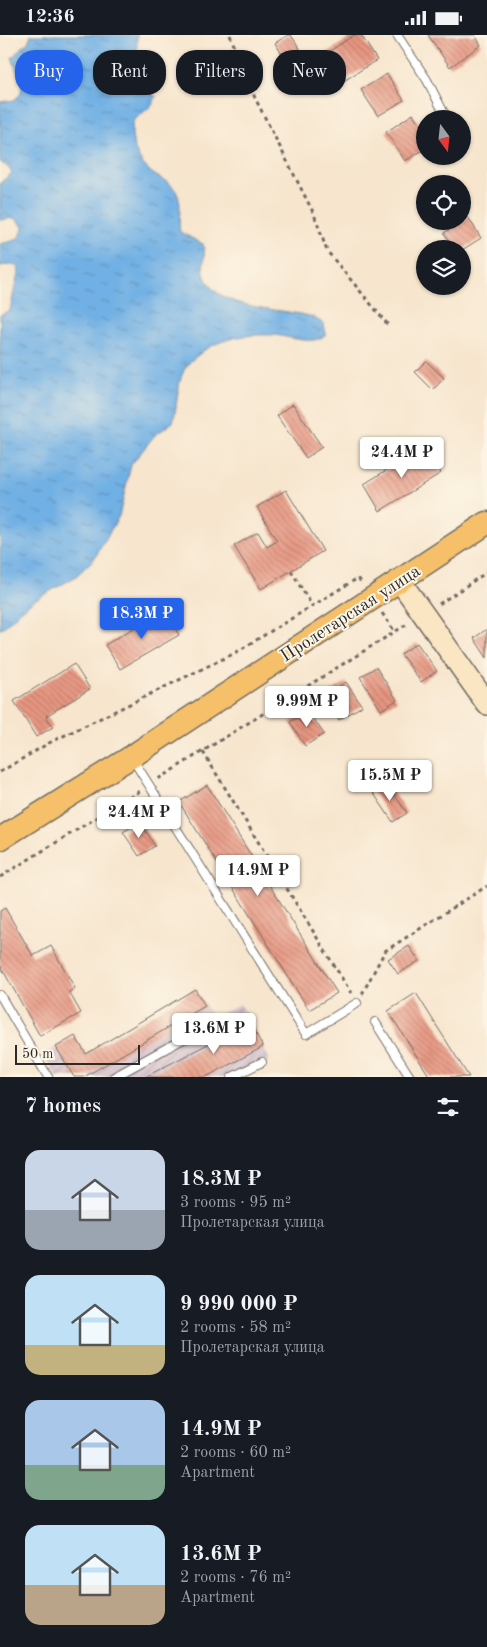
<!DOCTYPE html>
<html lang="en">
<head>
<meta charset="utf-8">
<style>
	body { margin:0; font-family:"Old Standard TT",serif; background:#20242c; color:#f1f3f6; height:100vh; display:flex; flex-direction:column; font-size:19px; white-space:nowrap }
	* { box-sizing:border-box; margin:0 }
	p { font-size:16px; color:#9ea1a6 }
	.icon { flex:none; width:28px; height:28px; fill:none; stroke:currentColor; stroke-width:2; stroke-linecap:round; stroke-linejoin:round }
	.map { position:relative; height:1042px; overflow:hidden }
	.details { display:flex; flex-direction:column; background:#171b24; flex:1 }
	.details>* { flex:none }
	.guide { position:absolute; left:15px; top:15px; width:458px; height:45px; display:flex; gap:10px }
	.needle { width:32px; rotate:165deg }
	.controls { position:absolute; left:416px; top:75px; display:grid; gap:10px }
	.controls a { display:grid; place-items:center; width:55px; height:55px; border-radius:50%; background:#171b24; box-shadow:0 1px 4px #0004; font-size:25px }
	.scale { position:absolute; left:15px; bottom:12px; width:125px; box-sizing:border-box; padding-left:5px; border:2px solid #2b2b2b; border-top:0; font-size:14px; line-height:18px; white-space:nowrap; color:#2b2b2b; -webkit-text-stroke:4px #fcf5e5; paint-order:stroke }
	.price { position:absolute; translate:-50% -42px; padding:0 11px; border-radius:5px; background:#fff; color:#222; font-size:16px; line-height:32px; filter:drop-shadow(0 1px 2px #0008) }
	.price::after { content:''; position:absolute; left:50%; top:30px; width:15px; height:11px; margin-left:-8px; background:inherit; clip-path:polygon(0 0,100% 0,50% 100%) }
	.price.selected { background:#2563eb; color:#fff }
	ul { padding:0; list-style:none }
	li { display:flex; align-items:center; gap:15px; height:125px; padding:0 25px }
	li span { display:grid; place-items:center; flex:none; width:140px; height:100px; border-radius:15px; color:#555 }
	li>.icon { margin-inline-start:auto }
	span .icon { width:60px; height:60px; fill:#fffc; stroke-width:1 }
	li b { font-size:21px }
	h2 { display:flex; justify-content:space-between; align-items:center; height:60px; padding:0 25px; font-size:21px }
	.tag { padding:0 18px; border-radius:20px; background:#171b24; box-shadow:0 1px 4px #0004; font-size:18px; line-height:45px }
	.tag.selected { background:#2563eb; color:#fff }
	.status { display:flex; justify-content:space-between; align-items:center; height:35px; padding:0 25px; background:#171b24; direction:ltr }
	.status svg { height:14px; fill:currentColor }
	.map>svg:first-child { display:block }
</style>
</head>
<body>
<div class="status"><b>12:36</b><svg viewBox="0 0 49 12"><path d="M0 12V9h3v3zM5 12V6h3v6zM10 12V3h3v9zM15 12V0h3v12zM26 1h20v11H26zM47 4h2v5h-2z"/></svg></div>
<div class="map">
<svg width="487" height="1042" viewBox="0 0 487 1042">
	<defs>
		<pattern id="industrial-furrows" width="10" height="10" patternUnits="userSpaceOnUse" patternTransform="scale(1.25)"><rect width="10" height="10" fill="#d1bdcb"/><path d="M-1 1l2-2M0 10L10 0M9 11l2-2" fill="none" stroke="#aa9aa5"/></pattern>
		<pattern id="water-ripples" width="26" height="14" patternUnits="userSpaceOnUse" patternTransform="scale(1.25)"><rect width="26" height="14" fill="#71b0e4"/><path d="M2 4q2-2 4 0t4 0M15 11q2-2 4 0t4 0" fill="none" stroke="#5d8fb9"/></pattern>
		<pattern id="building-back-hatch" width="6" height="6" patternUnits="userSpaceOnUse" patternTransform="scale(1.25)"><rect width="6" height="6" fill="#e79681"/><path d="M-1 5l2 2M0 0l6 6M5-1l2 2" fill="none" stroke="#bb7b6a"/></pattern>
	</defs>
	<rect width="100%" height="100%" fill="#fcf5e5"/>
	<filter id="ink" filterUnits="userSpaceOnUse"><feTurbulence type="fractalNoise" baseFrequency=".02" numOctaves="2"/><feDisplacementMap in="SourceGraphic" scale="10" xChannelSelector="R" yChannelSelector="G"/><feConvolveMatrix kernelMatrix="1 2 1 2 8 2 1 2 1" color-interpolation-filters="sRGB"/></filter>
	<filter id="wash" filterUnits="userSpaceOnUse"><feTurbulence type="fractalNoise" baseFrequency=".0096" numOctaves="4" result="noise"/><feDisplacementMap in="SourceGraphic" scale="20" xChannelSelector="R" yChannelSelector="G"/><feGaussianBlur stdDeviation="1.12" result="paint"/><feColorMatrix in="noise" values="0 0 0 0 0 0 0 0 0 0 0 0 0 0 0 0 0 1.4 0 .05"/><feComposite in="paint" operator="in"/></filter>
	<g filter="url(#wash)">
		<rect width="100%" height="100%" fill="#f7e5cd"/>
		<polygon fill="url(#industrial-furrows)" points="195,954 213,983 240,969 270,1025 238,1042 57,1042 44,1019 75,1001 86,1019"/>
		<path fill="url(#water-ripples)" stroke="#4e6e88" d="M31,0H137V40L145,53L156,62L153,69L133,86C129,103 136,126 152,138C160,144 171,147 176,156C184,170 177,184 180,197L203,209C207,221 200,232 206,244C219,275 283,273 313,282L324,289L326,299C313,312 289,301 274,300C249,299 224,302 203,316C196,322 189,326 184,335C176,352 178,370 173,387L154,401L131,430L119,481L94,524L75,542L31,567L0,595V280L10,275L19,233L12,229L0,231V209C12,206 21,206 23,192L15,183L0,185V148L12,138L8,132L0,127V67L14,65L20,60L22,52L12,22L28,7Z"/>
		<g id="blocks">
			<g fill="url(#building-back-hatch)">
				<polygon points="288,0 291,0 300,14 285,24 275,8"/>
				<polygon points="354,0 361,0 377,25 342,47 324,20"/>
				<polygon points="428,0 475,0 481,10 450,32"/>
				<polygon points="387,39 404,65 378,81 361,55"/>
				<polygon points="413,79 425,97 425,114 405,126 386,97"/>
				<polygon points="468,182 481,203 462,215 454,214 444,198"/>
				<polygon points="426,326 444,343 433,355 415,337"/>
				<polygon points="293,369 322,412 306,423 277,381"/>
				<polygon points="424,412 441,438 380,476 364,449"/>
				<polygon points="286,455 323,516 261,554 234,511 258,497 267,512 277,506 257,472"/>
				<polygon points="164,575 179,600 120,634 105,610"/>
				<polygon points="487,594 487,623 474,603"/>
				<polygon points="417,608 437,636 421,647 401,619"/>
				<polygon points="74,629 90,654 46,681 53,692 36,702 14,666"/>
				<polygon points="376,632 397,665 381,675 360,642"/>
				<polygon points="346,647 362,671 339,685 324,661"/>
				<polygon points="308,676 324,699 305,711 290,687"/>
				<polygon points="386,747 407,778 393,787 372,756"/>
				<polygon points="207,750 337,958 309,975 179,767"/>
				<polygon points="140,787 155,811 139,821 123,797"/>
				<polygon points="5,873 33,921 51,911 75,953 69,957 81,978 40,1001 0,930 0,876"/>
				<polygon points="409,911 419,926 398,939 388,924"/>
				<polygon points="195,954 205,971 84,1042 74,1042 56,1012 75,1001 86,1019"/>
				<polygon points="416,958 469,1042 430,1042 388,976"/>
				<polygon points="250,987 263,1012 206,1042 145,1042"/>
			</g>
		</g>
	</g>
	<g filter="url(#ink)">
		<use href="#blocks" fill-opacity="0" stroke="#726c64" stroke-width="1"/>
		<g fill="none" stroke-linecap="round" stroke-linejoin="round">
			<defs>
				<g id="lane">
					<polyline points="397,0 427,45 447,84"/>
					<polyline points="132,723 306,999 357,968"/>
					<polyline points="0,960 48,1042"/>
					<polyline points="375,987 410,1042"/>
					<polyline points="114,1042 205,992"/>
					<polyline points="232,1042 262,1027"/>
				</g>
				<polyline id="secondary" points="400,546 487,669"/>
				<polyline id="primary" points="0,804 131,722 487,488"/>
			</defs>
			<use href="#lane" stroke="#726c64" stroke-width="10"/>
			<use href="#secondary" stroke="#726c64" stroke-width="24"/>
			<use href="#primary" stroke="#726c64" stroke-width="25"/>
			<g stroke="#726c64" stroke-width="3" stroke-dasharray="4 4" stroke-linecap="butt">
				<polyline points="230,0 255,63 314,179 327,216 389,291"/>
				<polyline points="291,536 311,569"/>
				<polyline points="439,569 487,537"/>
				<polyline points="382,578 395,597"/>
				<polyline points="203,717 351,958"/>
				<polyline points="0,737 49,708 235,618 358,543 362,548"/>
				<polyline points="158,744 409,588"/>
				<polyline points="0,842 140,756"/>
				<polyline points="362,959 385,916 487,851"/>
			</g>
			<use href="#lane" stroke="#fff" stroke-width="8"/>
			<use href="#secondary" stroke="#fbe6c4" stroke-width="21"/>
			<use href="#primary" stroke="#f6c06b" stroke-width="22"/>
		</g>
	</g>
	<g text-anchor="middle" stroke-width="4" stroke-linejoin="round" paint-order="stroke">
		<g font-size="18" fill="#2b2b2b" stroke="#fcf5e5">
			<text transform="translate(350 578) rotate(-33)" y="6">Пролетарская улица</text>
		</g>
	</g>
</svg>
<div class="controls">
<a><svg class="needle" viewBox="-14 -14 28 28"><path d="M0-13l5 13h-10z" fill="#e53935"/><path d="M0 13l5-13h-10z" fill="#9ea1a6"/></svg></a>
<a><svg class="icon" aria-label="locate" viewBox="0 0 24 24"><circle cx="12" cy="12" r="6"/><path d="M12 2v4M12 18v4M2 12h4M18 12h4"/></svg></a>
<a><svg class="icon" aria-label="layers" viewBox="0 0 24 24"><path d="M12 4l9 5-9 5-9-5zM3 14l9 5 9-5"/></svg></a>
</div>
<div class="scale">50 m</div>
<b class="price" style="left:402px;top:444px">24.4M ₽</b>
<b class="price selected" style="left:142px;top:605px">18.3M ₽</b>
<b class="price" style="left:307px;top:693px">9.99M ₽</b>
<b class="price" style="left:390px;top:767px">15.5M ₽</b>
<b class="price" style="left:139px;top:804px">24.4M ₽</b>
<b class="price" style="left:258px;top:862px">14.9M ₽</b>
<b class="price" style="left:214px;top:1020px">13.6M ₽</b>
<div class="guide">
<a class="tag selected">Buy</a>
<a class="tag">Rent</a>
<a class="tag">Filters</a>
<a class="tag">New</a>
</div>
</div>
<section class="details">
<h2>7 homes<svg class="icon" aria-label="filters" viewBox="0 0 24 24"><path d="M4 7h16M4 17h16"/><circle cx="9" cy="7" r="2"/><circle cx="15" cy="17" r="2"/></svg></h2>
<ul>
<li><span style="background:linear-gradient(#c9d6e8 60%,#9aa5b1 0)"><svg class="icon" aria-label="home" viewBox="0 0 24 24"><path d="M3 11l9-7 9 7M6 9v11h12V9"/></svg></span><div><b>18.3M ₽</b><p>3 rooms · 95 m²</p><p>Пролетарская улица</p></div></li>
<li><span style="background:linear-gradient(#bfe0f5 70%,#c2b280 0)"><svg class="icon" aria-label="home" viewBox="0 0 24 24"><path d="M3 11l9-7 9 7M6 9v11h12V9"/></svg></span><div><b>9 990 000 ₽</b><p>2 rooms · 58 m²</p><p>Пролетарская улица</p></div></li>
<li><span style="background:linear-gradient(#a9c7e8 65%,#7fa58c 0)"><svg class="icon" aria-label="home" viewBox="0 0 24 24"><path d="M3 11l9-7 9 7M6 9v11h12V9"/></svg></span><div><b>14.9M ₽</b><p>2 rooms · 60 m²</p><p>Apartment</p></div></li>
<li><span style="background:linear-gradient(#bfe0f5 60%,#b9a48a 0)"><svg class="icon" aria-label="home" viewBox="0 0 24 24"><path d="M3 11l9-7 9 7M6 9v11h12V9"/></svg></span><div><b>13.6M ₽</b><p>2 rooms · 76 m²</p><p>Apartment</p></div></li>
</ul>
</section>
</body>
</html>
